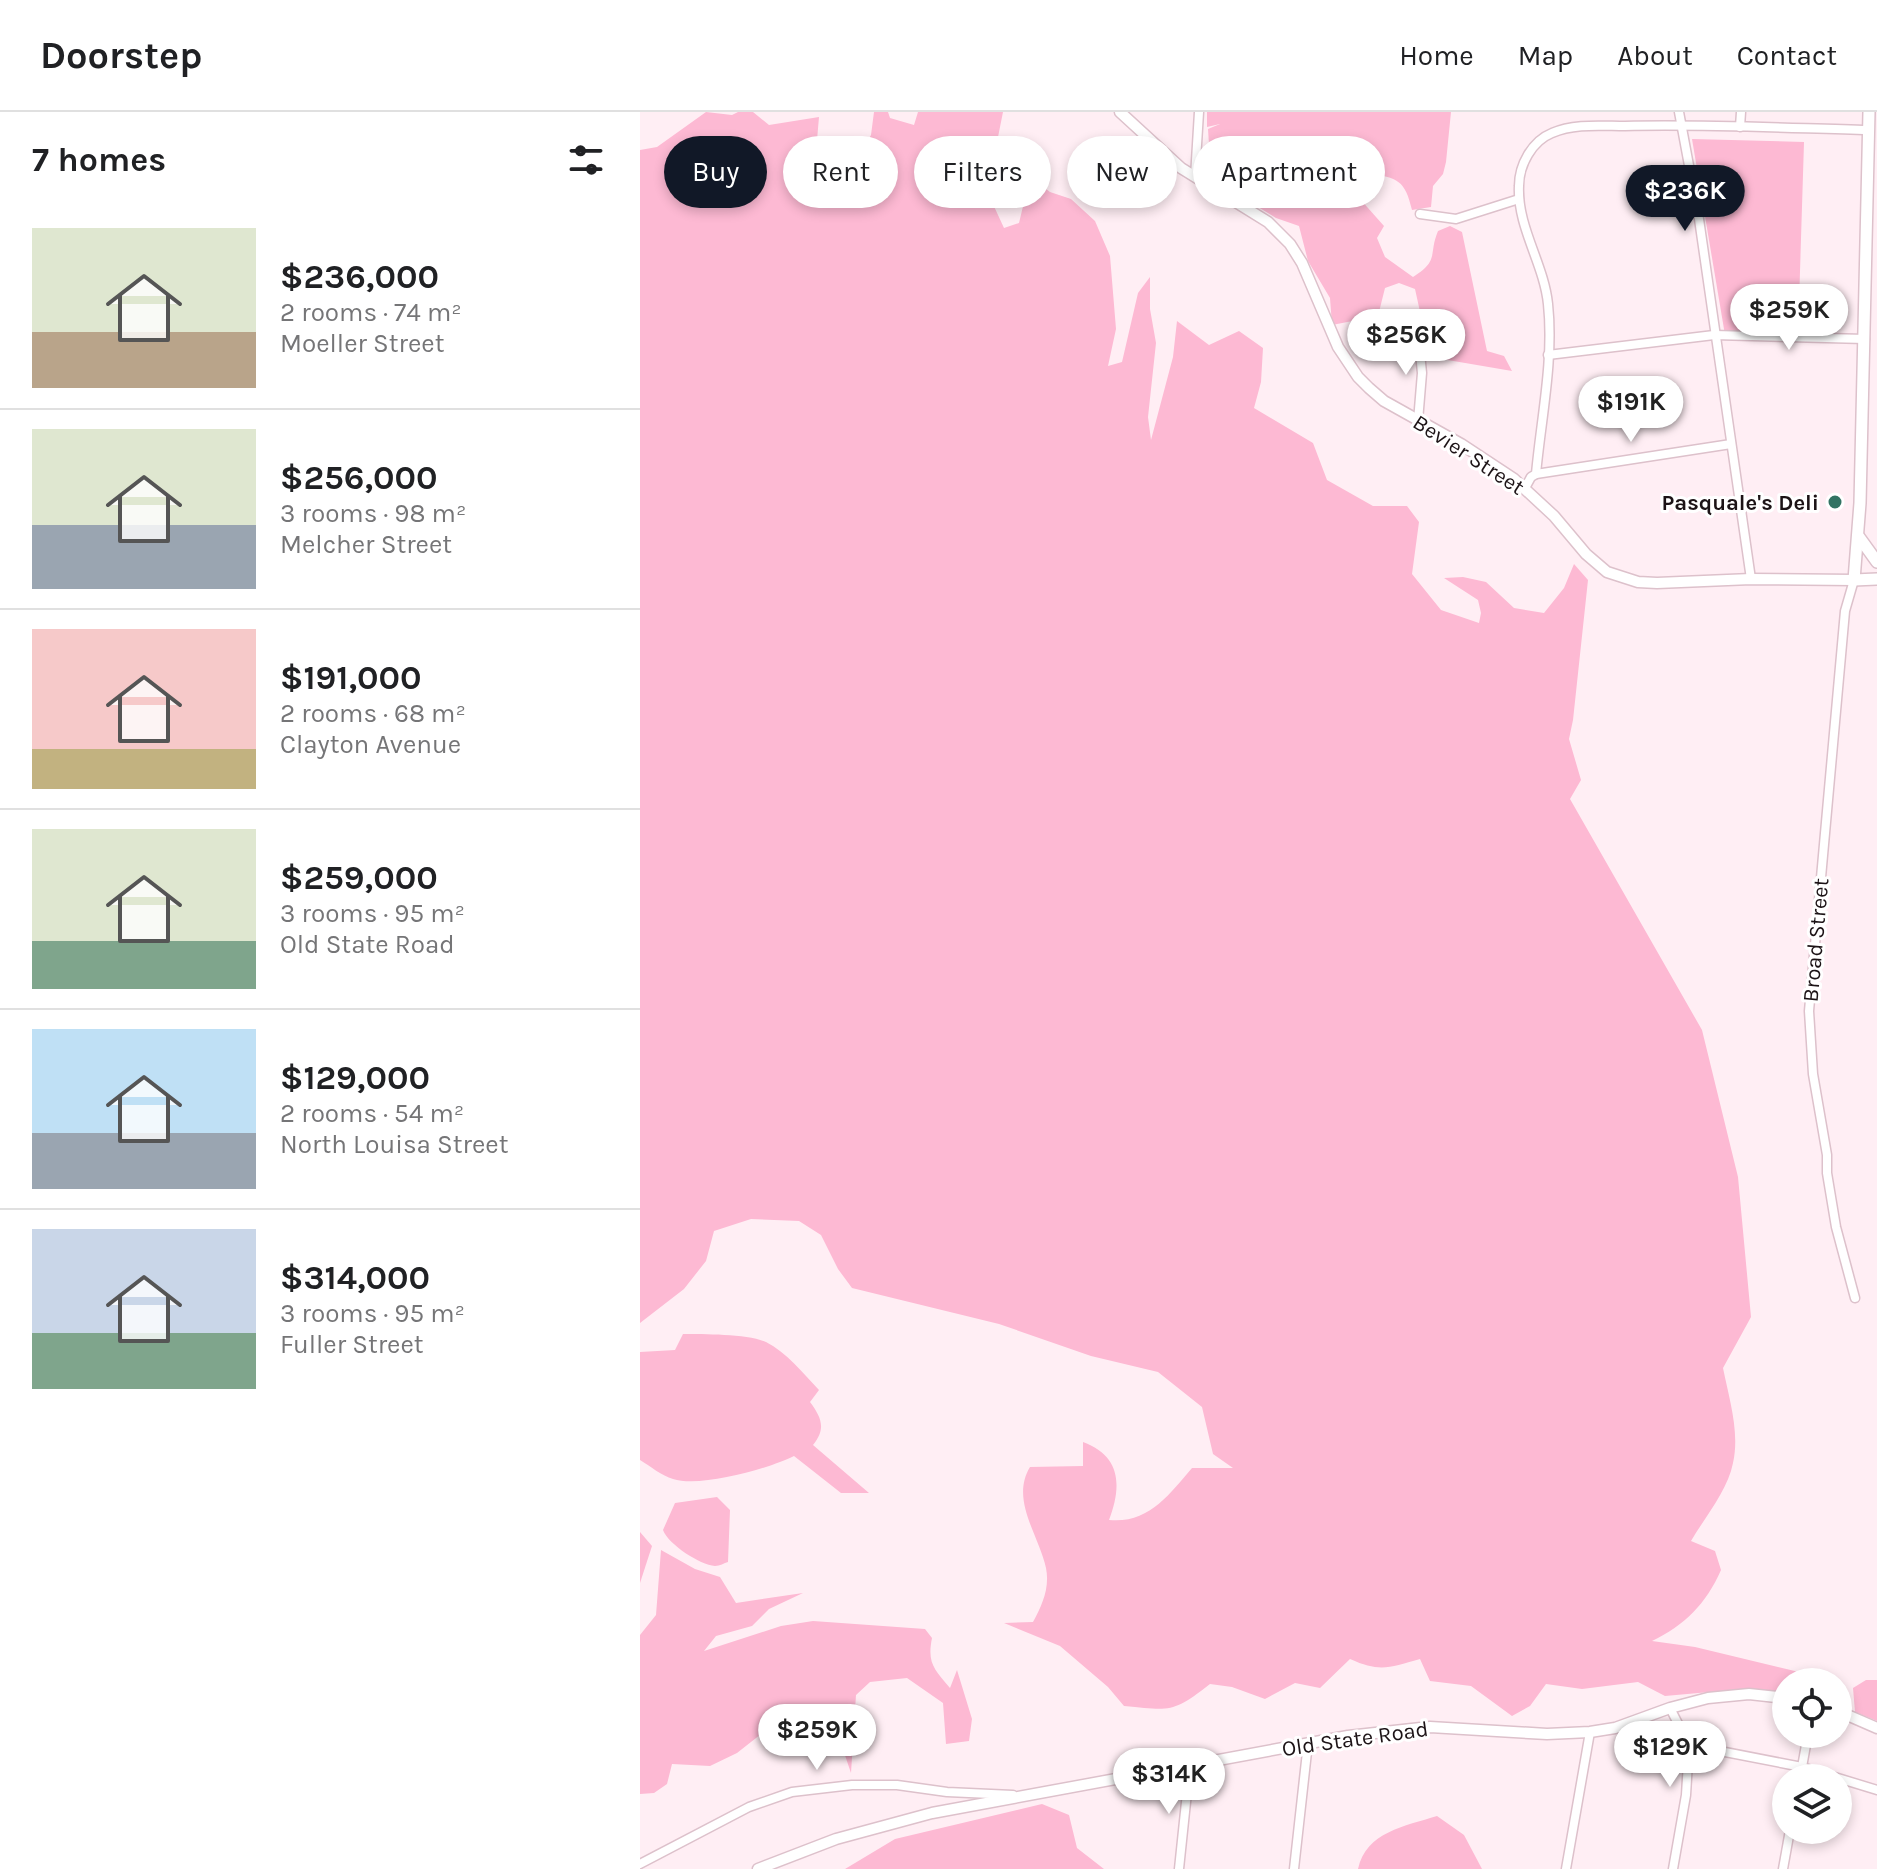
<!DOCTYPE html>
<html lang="en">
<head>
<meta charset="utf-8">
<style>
	body { margin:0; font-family:Karla,sans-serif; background:#f6f6f6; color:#202124; height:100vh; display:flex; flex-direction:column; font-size:30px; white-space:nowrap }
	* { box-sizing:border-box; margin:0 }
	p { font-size:26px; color:#757577 }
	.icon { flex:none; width:44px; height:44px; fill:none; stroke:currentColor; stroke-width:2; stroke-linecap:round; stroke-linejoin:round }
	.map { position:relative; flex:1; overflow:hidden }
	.panel { display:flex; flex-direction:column; background:#fff; width:640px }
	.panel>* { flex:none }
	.guide { position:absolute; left:24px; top:24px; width:760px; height:72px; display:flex; gap:16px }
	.buttons { position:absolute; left:1132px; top:1556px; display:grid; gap:16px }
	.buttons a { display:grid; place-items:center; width:80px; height:80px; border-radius:50%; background:#fff; box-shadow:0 4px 12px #0003; font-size:40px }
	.price { position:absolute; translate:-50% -68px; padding:0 18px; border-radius:28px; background:#fff; color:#222; font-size:26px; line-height:52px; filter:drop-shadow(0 2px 4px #0008) }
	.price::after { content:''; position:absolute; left:50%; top:48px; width:24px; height:18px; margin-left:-12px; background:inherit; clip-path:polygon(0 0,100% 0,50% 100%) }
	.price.selected { background:#111827; color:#fff }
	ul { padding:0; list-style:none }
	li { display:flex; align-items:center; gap:24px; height:200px; padding:0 32px }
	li+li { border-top:2px solid #e0e0e0 }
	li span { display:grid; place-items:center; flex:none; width:224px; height:160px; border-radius:0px; color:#555 }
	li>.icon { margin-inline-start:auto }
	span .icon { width:96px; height:96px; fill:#fffc; stroke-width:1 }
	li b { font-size:34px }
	h2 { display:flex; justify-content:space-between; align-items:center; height:96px; padding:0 32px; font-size:34px }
	.chip { padding:0 28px; border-radius:36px; background:#fff; box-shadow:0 4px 12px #0003; font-size:28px; line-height:72px }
	.chip.selected { background:#111827; color:#fff }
	header { display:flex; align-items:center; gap:48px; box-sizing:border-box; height:112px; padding:0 40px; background:#fff; border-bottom:2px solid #e0e0e0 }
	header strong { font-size:38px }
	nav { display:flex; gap:44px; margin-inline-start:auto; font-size:28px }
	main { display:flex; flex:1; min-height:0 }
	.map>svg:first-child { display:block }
</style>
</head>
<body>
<header>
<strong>Doorstep</strong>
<nav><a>Home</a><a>Map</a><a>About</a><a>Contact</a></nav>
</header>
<main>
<section class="panel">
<h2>7 homes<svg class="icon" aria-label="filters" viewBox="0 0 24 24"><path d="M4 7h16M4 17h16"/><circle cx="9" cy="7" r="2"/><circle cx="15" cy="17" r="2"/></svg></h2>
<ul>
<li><span style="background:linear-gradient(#dfe7d0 65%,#b9a48a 0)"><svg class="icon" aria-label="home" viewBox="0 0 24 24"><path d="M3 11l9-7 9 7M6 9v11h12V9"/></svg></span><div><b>$236,000</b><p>2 rooms · 74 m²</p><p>Moeller Street</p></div></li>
<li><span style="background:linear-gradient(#dfe7d0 60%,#9aa5b1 0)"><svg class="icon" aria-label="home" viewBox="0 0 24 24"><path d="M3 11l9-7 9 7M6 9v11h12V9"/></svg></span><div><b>$256,000</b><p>3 rooms · 98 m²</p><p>Melcher Street</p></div></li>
<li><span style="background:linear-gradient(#f6c9c9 75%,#c2b280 0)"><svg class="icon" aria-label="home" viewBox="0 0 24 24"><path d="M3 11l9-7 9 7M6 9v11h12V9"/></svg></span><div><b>$191,000</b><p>2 rooms · 68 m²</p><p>Clayton Avenue</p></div></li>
<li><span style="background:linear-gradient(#dfe7d0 70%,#7fa58c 0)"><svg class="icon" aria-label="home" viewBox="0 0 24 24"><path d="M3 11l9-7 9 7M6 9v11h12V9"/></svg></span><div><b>$259,000</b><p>3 rooms · 95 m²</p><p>Old State Road</p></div></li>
<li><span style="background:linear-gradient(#bfe0f5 65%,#9aa5b1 0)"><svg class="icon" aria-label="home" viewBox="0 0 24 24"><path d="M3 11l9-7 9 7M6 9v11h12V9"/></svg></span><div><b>$129,000</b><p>2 rooms · 54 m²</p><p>North Louisa Street</p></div></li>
<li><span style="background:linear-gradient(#c9d6e8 65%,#7fa58c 0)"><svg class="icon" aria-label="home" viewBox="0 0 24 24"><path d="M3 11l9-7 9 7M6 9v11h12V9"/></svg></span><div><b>$314,000</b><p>3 rooms · 95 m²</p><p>Fuller Street</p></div></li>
</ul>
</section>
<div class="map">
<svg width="1237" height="1757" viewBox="0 0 1237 1757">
	<rect width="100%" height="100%" fill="#ffeef4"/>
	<g fill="#fdb9d3">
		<path d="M66,0L92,3L98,0H113L129,13L179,5L175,51L212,57L231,23L234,0H248L250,6L274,13L278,0H363L355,40L352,90L364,116L379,111L390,65L410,80L431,87L455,109L470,144L476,217L468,254L482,250L498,181L510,165V197L516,231L508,305L511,328L533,245L537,209L569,233L599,219L623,236L621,270L614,296L673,331L687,368L733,394H767L779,410L772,462L801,498L839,511L841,501L838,488L804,466L823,465L846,470L874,496L904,501L924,476L934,452L948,468L933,608L929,627L941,668L930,687L1062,918L1098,1065L1111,1205L1083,1256C1089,1286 1100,1320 1093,1351C1088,1378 1065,1405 1051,1429L1075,1439L1081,1458C1066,1492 1045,1513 1012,1529L1055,1535L1188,1567V1570H1146V1580L1092,1578L1025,1584L998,1570L942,1577L906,1572L890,1594L872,1604L831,1574L790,1569L780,1547C750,1555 741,1561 710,1547L680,1576L655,1571L625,1587L592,1575L570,1572C532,1602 530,1598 484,1594L468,1575L420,1534L364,1511L393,1510C402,1493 410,1476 406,1456C399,1423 370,1388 390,1355L443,1354V1330C481,1344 482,1374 469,1408C508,1412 529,1383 552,1356H593L573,1342L562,1295L518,1260L451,1244L359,1212L212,1176L198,1157L181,1123L159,1109L111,1107L74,1119L66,1149L44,1177L0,1211V38L17,35Z"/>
		<path d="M567,0H811L806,50L803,62L793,74L791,95L772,98C765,68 758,66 728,61L712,78L744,114L737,126L745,145L773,165C800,148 788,143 798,119L810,114L822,120L847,239L864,244L872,259L790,245L775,177L759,171L745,176L738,204L692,213L690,186L668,149L659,114L636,106L592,79L595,67L587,55L570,48L568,17L580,12L567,15Z"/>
		<polygon points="1052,27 1164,30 1158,224 1085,223"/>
		<path d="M43,1222C64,1222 109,1222 126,1230C146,1240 164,1262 179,1278L170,1290C182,1306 186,1317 173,1333L229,1381H201L154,1344C128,1357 60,1376 33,1367C22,1364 10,1354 0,1348V1240L35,1238Z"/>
		<path d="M77,1385L90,1398L88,1450C84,1451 80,1454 75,1454C60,1453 28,1432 23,1418L35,1391Z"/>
		<polygon points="0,1420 12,1434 0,1471"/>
		<path d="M21,1438L55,1457L80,1465L96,1491L163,1481L129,1497L112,1514L76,1524L64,1539L141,1514L173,1509L285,1517L292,1526C287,1551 294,1557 310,1576L317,1558L332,1607L329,1629L306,1632L303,1591L267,1566L230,1570L216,1583L211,1661L195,1614L164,1599L125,1619L97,1641L70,1654L32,1652L27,1672L14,1681L0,1682V1523L16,1503Z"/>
		<polygon points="1226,1568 1237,1568 1237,1609 1215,1600 1213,1576"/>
		<polygon points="402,1692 429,1703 437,1736 464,1757 205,1757 255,1727"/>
		<path d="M797,1704L824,1723L842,1757H718C726,1720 765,1714 797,1704Z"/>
	</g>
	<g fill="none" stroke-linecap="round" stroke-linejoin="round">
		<defs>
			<g id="minor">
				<polyline points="1039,0 1059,107 1111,467"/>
				<polyline points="1100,15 1101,0"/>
				<polyline points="555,65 559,0"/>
				<polyline points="780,102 816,107 879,87"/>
				<polyline points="908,243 1074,223 1225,227"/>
				<polyline points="778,309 782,261 778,221"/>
				<polyline points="896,362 1091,332"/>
				<path d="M885,376L891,365L896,362C901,307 914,248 908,192C904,152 877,115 879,74C879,53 892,29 912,21C934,11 962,14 985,14C1066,12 1147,16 1229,18"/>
				<polyline points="1214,468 1205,499 1169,899 1173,962 1187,1043 1187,1061 1196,1115 1215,1186"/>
				<polyline points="1030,1596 1049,1633 1046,1683 1033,1757"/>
				<polyline points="1049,1633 1162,1655 1237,1678"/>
				<polyline points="1160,1666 1168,1622"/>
				<polyline points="0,1752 109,1695 152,1680 212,1673 257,1673 307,1680 373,1683"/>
				<polyline points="539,1757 550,1652"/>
				<polyline points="654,1757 668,1631"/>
				<polyline points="926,1757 950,1620"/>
				<polyline points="1143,1757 1150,1718"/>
			</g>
			<g id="tertiary">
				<polyline points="480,0 541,56 628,110 650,132 662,151 698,235 718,265 729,276 744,289 821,332 874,367 914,404 946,442 967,460 998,470 1017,471 1111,467 1214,468"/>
				<polyline points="1198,1599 1237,1616"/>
				<polyline points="118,1757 196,1727 292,1701 708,1624 790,1615 907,1622 950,1620 975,1616 1030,1596 1068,1586 1109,1582 1146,1586"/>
			</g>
			<g id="secondary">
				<polyline points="1229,0 1220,391 1214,468 1237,467"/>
				<polyline points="1219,425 1237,450"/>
			</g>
		</defs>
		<use href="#minor" stroke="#ddc1cb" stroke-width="11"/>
		<use href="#tertiary" stroke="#ddc1cb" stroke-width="13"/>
		<use href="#secondary" stroke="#ddc1cb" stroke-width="14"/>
		<use href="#minor" stroke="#fff" stroke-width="8"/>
		<use href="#tertiary" stroke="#fff" stroke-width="10"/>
		<use href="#secondary" stroke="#fff" stroke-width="11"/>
	</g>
	<circle fill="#327363" stroke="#fff" stroke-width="3" cx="1195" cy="390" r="8"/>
	<g text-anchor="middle" stroke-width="6" stroke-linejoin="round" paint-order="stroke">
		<g font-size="22" fill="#1c1316" stroke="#fff">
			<text transform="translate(829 342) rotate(33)" y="8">Bevier Street</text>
			<text transform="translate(1175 828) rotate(-85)" y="8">Broad Street</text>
			<text transform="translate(715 1626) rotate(-8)" y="8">Old State Road</text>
		</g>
		<g font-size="22" font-weight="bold" fill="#1c1316" stroke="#fff" text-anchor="end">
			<text x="1179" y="398">Pasquale's Deli</text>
		</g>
	</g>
</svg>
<div class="buttons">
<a><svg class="icon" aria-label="locate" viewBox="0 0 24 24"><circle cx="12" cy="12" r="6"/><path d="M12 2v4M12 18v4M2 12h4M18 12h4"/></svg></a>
<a><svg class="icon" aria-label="layers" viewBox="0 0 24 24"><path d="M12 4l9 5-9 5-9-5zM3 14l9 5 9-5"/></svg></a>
</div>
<b class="price selected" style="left:1045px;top:121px">$236K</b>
<b class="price" style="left:1149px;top:240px">$259K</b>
<b class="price" style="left:766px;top:265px">$256K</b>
<b class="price" style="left:991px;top:332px">$191K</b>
<b class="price" style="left:177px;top:1660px">$259K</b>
<b class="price" style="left:1030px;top:1677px">$129K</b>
<b class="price" style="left:529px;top:1704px">$314K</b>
<div class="guide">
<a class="chip selected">Buy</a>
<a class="chip">Rent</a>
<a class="chip">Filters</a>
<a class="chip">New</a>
<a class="chip">Apartment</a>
</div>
</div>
</main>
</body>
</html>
